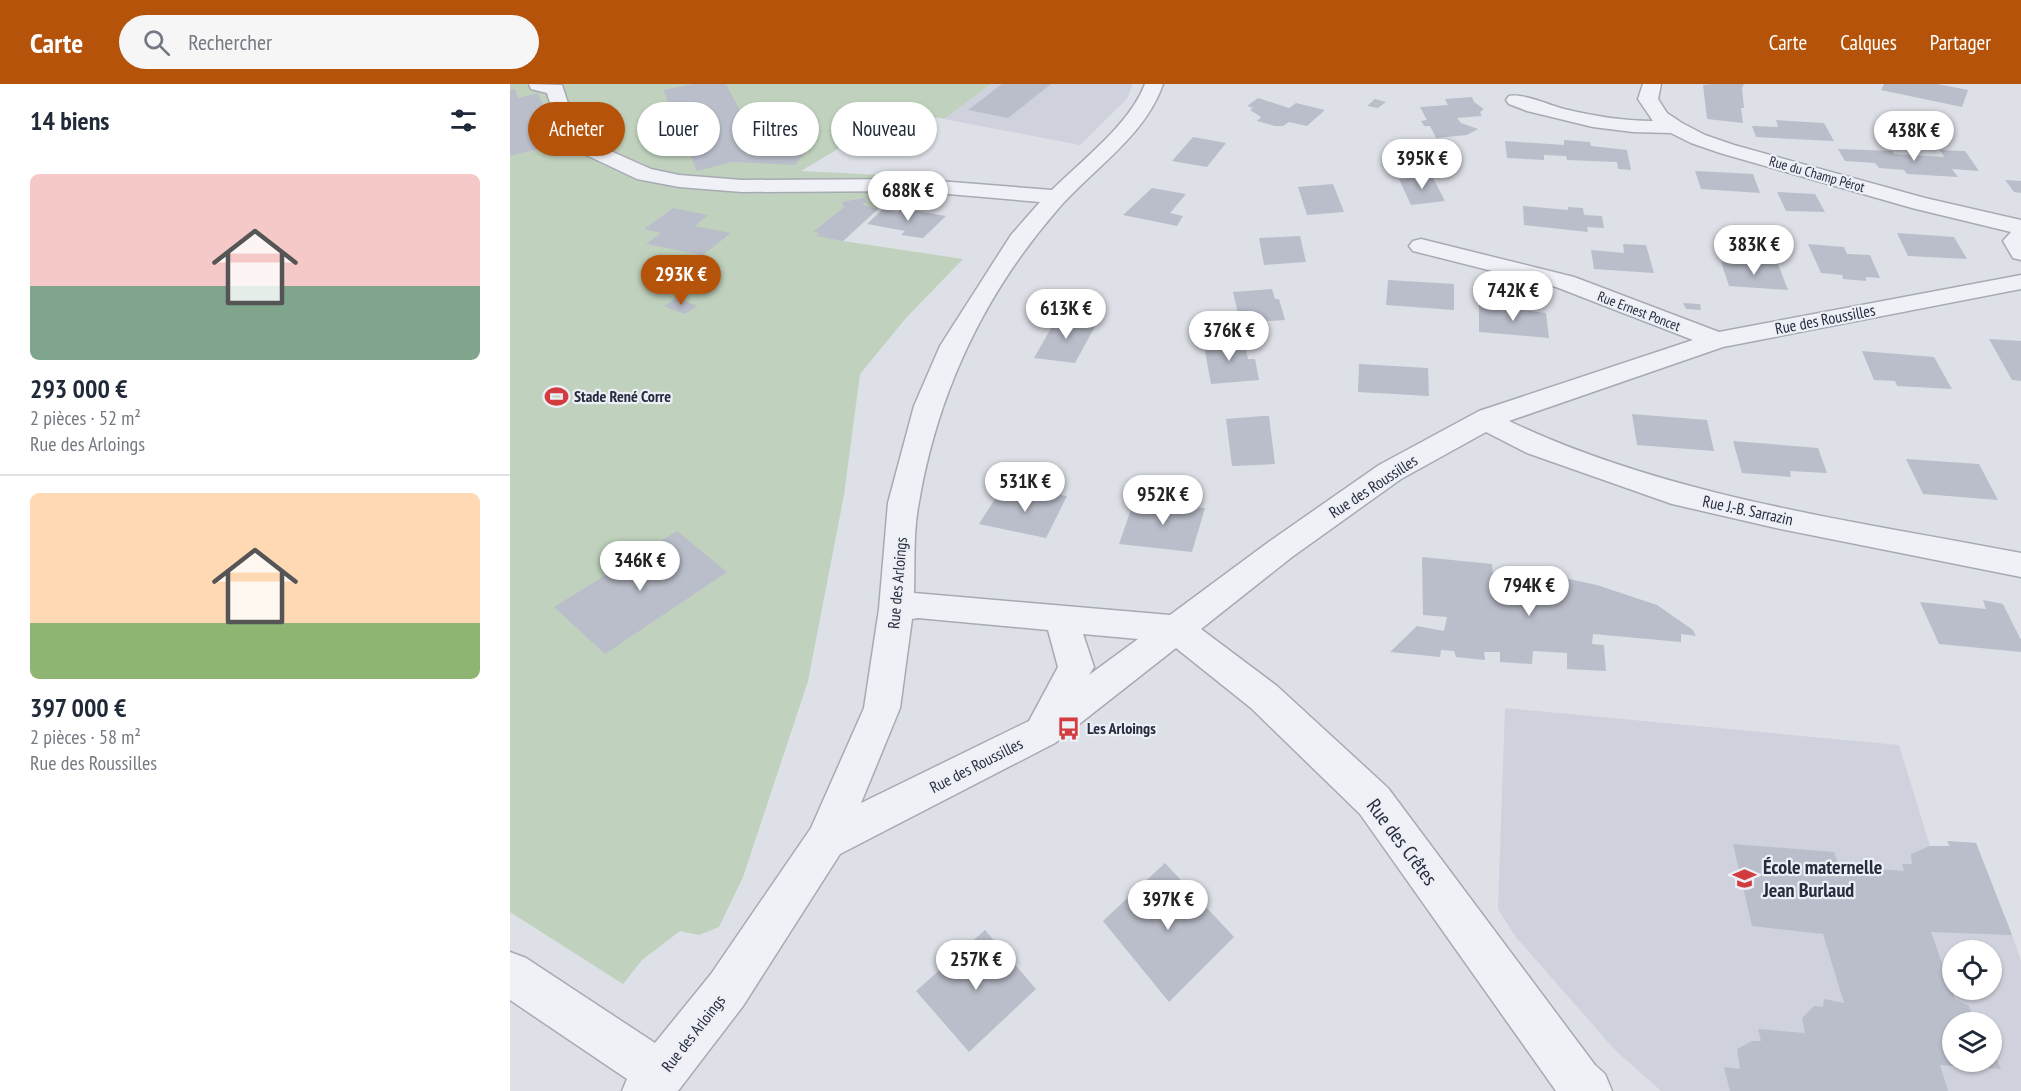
<!DOCTYPE html>
<html lang="fr">
<head>
<meta charset="utf-8">
<style>
	body { margin:0; font-family:"PT Sans Narrow",sans-serif; background:#f6f6f7; color:#1f2937; height:100vh; display:flex; flex-direction:column; font-size:22px; white-space:nowrap }
	* { box-sizing:border-box; margin:0 }
	p { font-size:20px; color:#747a83 }
	.icon { flex:none; width:33px; height:33px; fill:none; stroke:currentColor; stroke-width:2; stroke-linecap:round; stroke-linejoin:round }
	.map { position:relative; flex:1; overflow:hidden }
	.details { display:flex; flex-direction:column; background:#fff; width:510px }
	.details>* { flex:none }
	.guide { position:absolute; left:18px; top:18px; width:570px; height:54px; display:flex; gap:12px }
	.fabs { position:absolute; left:1432px; top:856px; display:grid; gap:12px }
	.fabs a { display:grid; place-items:center; width:60px; height:60px; border-radius:50%; background:#fff; box-shadow:0 2px 4px #0004; font-size:30px }
	.price { position:absolute; translate:-50% -51px; padding:0 14px; border-radius:21px; background:#fff; color:#222; font-size:20px; line-height:39px; filter:drop-shadow(0 2px 3px #0008) }
	.price::after { content:''; position:absolute; left:50%; top:36px; width:18px; height:14px; margin-left:-9px; background:inherit; clip-path:polygon(0 0,100% 0,50% 100%) }
	.price.selected { background:#b45309; color:#fff }
	ul { padding:0; list-style:none }
	li { display:grid; align-content:center; gap:12px; height:318px; padding:0 30px }
	li+li { border-top:2px solid #e0e1e3 }
	li span { display:grid; place-items:center; height:186px; border-radius:9px; color:#555 }
	li>.icon { margin-inline-start:auto }
	span .icon { width:108px; height:108px; fill:#fffc; stroke-width:1 }
	li b { font-size:26px }
	h2 { display:flex; justify-content:space-between; align-items:center; height:72px; padding:0 30px; font-size:26px }
	.chip { padding:0 21px; border-radius:27px; background:#fff; box-shadow:0 2px 4px #0004; font-size:21px; line-height:54px }
	.chip.selected { background:#b45309; color:#fff }
	header { display:flex; align-items:center; gap:36px; box-sizing:border-box; height:84px; padding:0 30px; background:#b45309; color:#fff }
	header strong { font-size:28px }
	nav { display:flex; gap:33px; margin-inline-start:auto; font-size:21px }
	.search { width:420px; height:54px; background:#f6f6f7; display:flex; align-items:center; gap:15px; box-sizing:border-box; padding:0 21px; border-radius:33px; color:#747a83; font-size:22px }
	main { display:flex; flex:1; min-height:0 }
	.map>svg:first-child { display:block }
</style>
</head>
<body>
<header>
<strong>Carte</strong>
<div class="search"><svg class="icon" aria-label="search" viewBox="0 0 24 24"><circle cx="10" cy="10" r="6"/><path d="M15 15l6 6"/></svg>Rechercher</div>
<nav><a>Carte</a><a>Calques</a><a>Partager</a></nav>
</header>
<main>
<section class="details">
<h2>14 biens<svg class="icon" aria-label="filters" viewBox="0 0 24 24"><path d="M4 7h16M4 17h16"/><circle cx="9" cy="7" r="2"/><circle cx="15" cy="17" r="2"/></svg></h2>
<ul>
<li><span style="background:linear-gradient(#f6c9c9 60%,#7fa58c 0)"><svg class="icon" aria-label="home" viewBox="0 0 24 24"><path d="M3 11l9-7 9 7M6 9v11h12V9"/></svg></span><div><b>293 000 €</b><p>2 pièces · 52 m²</p><p>Rue des Arloings</p></div></li>
<li><span style="background:linear-gradient(#ffd9b3 70%,#8fb573 0)"><svg class="icon" aria-label="home" viewBox="0 0 24 24"><path d="M3 11l9-7 9 7M6 9v11h12V9"/></svg></span><div><b>397 000 €</b><p>2 pièces · 58 m²</p><p>Rue des Roussilles</p></div></li>
</ul>
</section>
<div class="map">
<svg width="1511" height="1007" viewBox="0 0 1511 1007">
	<rect width="100%" height="100%" fill="#dde0e7"/>
	<g fill="#cfd2dc" fill-rule="evenodd">
		<polygon points="481,0 623,0 617,15 570,61 434,35"/>
		<path d="M995,624L1389,661L1420,762H1439L1437,757L1466,759L1502,851L1511,877V1007H1151L1105,966L1005,852L988,825ZM1443,867H1482V906H1443ZM1443,939H1482V978H1443Z"/>
	</g>
	<polygon fill="#c0d2be" points="0,0 481,0 434,35 391,27 291,87 392,92 368,125 333,157 453,175 396,234 350,290 334,411 298,597 233,793 209,843 189,851 170,847 132,876 113,900 0,828"/>
	<g fill="#babeca">
		<polygon points="183,0 216,0 244,53 306,56 285,81 222,78 187,87 153,6"/>
		<polygon points="492,0 541,0 498,34 458,26"/>
		<polygon points="1203,0 1234,0 1232,4 1234,24 1231,24 1233,39 1197,35 1193,1"/>
		<polygon points="1374,0 1427,0 1458,6 1452,23 1371,6"/>
		<polygon points="5,5 8,14 28,9 34,24 41,23 45,28 37,30 44,47 24,52 29,65 0,72 0,6"/>
		<polygon points="962,13 964,18 974,25 970,28 972,32 947,34 951,39 968,45 957,51 926,54 920,42 914,42 911,37 917,36 910,23 938,21 935,15"/>
		<polygon points="748,14 779,24 786,19 815,26 797,42 779,38 773,42 765,42 747,37 751,33 740,26 743,24 737,22"/>
		<polygon points="865,15 876,18 868,24 857,22"/>
		<polygon points="1266,36 1314,39 1324,57 1246,53 1242,42 1268,43"/>
		<polygon points="683,53 716,59 697,83 662,77"/>
		<polygon points="1054,56 1080,58 1081,62 1117,66 1121,86 1108,85 1107,78 1057,76 1056,72 1034,71 1034,76 997,74 995,57 1054,61"/>
		<polygon points="1328,65 1382,67 1385,70 1434,73 1430,66 1455,67 1469,87 1442,85 1448,93 1397,90 1394,86 1369,84 1365,79 1335,77"/>
		<polygon points="1185,87 1243,90 1250,109 1191,105"/>
		<polygon points="922,92 935,117 901,121 889,95"/>
		<polygon points="1495,96 1511,97 1511,109 1504,108"/>
		<polygon points="823,100 834,128 797,131 788,103"/>
		<polygon points="642,104 676,110 660,129 673,132 667,142 613,131"/>
		<polygon points="1267,108 1305,110 1315,128 1276,127"/>
		<polygon points="354,114 356,118 352,121 368,125 333,157 306,152 310,149 303,148 334,123 332,118"/>
		<polygon points="1013,122 1058,126 1058,123 1073,124 1074,131 1092,132 1094,144 1077,143 1078,148 1014,141"/>
		<polygon points="163,124 198,131 185,142 221,149 193,171 136,160 151,149 134,145"/>
		<polygon points="392,124 436,132 413,154 391,151 395,147 357,140 373,125 388,128"/>
		<polygon points="1387,149 1444,153 1457,175 1398,172"/>
		<polygon points="790,152 796,178 754,181 749,154"/>
		<polygon points="1113,160 1136,161 1144,189 1084,185 1081,166 1114,169"/>
		<polygon points="1298,160 1334,163 1337,170 1360,171 1370,194 1356,193 1356,197 1333,195 1332,191 1311,189"/>
		<polygon points="1211,178 1268,180 1278,206 1219,202"/>
		<polygon points="878,196 944,200 944,226 876,221"/>
		<polygon points="762,205 765,215 769,215 775,236 730,239 723,208"/>
		<polygon points="166,214 188,222 175,230 154,222"/>
		<polygon points="1173,219 1190,220 1191,226 1176,225"/>
		<polygon points="969,221 1036,229 1039,254 969,248"/>
		<polygon points="548,232 588,237 565,279 524,274"/>
		<polygon points="733,254 738,275 745,275 749,296 701,300 693,257"/>
		<polygon points="1479,255 1511,257 1511,297 1502,296"/>
		<polygon points="1352,267 1424,273 1442,305 1387,302 1385,297 1364,296"/>
		<polygon points="849,280 918,284 919,312 848,308"/>
		<polygon points="1122,330 1197,336 1204,367 1127,361"/>
		<polygon points="752,332 759,332 765,380 722,382 716,335"/>
		<polygon points="1223,357 1308,364 1317,389 1280,387 1281,393 1232,389"/>
		<polygon points="1396,375 1469,380 1488,416 1413,410"/>
		<polygon points="490,407 523,414 528,407 557,412 536,454 469,440"/>
		<polygon points="624,417 695,424 682,468 609,460"/>
		<polygon points="167,447 217,488 95,570 44,523"/>
		<polygon points="912,473 982,480 985,515 1009,520 1017,486 1087,501 1147,521 1183,546 1186,552 1171,550 1171,558 1083,550 1082,560 1094,561 1096,587 1057,585 1057,569 1023,567 1022,580 990,578 990,568 974,568 975,576 946,573 944,567 931,566 930,573 880,568 907,542 934,547 937,533 913,531"/>
		<polygon points="1473,516 1493,520 1511,556 1511,568 1429,560 1410,518 1476,525"/>
		<polygon points="1437,757 1466,759 1502,851 1421,848 1445,915 1459,922 1465,939 1443,939 1443,978 1482,978 1482,964 1491,985 1430,981 1438,1007 1220,1007 1214,983 1230,985 1227,965 1242,957 1251,957 1248,945 1295,949 1292,934 1304,922 1313,923 1314,915 1334,919 1313,850 1242,842 1223,760 1324,768 1329,782 1394,787 1392,780 1402,780 1401,770 1420,762 1440,762"/>
		<polygon points="655,779 724,853 659,918 593,837"/>
		<polygon points="475,846 526,905 459,968 406,907"/>
	</g>
	<g fill="none" stroke-linecap="round" stroke-linejoin="round">
		<defs>
			<g id="minor">
				<path d="M19,0L52,1L69,53L141,85L169,91L232,96L403,95L542,106C572,76 620,40 635,0H653C636,51 583,85 548,125C475,209 428,307 409,418C403,447 405,479 404,509L660,531L760,457L869,381L969,327L1183,256L1046,203L903,167L899,162L903,157L911,155L1064,193L1209,248L1511,191V205L1213,263L999,337C1159,413 1339,436 1511,469V493L1266,444L1162,420L1017,369L976,348L891,395L782,473L691,545L767,602L878,704L1085,981L1095,990L1102,1007H1046L850,730L741,624L666,564L545,659L330,770L233,922L168,1007H112L117,995L0,916V868L16,874L145,959L201,890L301,744L354,624L369,525L378,419L404,322L430,262L501,151L530,118L403,107L232,108L169,103L127,95L53,60L37,9L21,5ZM408,534L538,546L548,583L519,637L351,719L390,624L402,535ZM573,550L628,555L579,591L584,583Z"/>
				<path d="M1133,0H1151L1148,15L1157,29L1172,39L1195,51L1224,61L1415,114L1511,136V176L1503,174L1493,157L1501,148L1402,124L1210,69L1181,59L1161,49L1123,48L1083,43L1017,27L999,20L996,16L999,12C1013,9 1039,21 1054,25C1083,32 1113,37 1143,37L1128,15Z"/>
			</g>
		</defs>
		<use href="#minor" stroke="#a6aab4" stroke-width="3"/>
		<use href="#minor" fill="#f0f1f6" fill-rule="evenodd"/>
	</g>
	<defs>
		<symbol id="stadium-bare" viewBox="-9 -9 18 18"><path d="M0-5a6.5 5 0 1 0 0 10a6.5 5 0 1 0 0-10ZM-3.5-1.8h7v3.6h-7Z" fill="#d23c3e" stroke="#eceff5" stroke-width="2.5" paint-order="stroke"/></symbol>
		<symbol id="bus-bare" viewBox="-9 -9 18 18"><path d="M-5-6H5V4H4V6H2V4H-2V6H-4V4H-5ZM-3.5-4V0h7V-4ZM-3.5 1.2v1.5H-2V1.2ZM2 1.2v1.5H3.5V1.2Z" fill="#d23c3e" stroke="#eceff5" stroke-width="2.5" paint-order="stroke"/></symbol>
		<symbol id="school-bare" viewBox="-9 -9 18 18"><path d="M0-5L7-2L0 1L-7-2ZM-4 1L0 2.5L4 1V4Q0 6-4 4Z" fill="#d23c3e" stroke="#eceff5" stroke-width="2.5" paint-order="stroke"/></symbol>
	</defs>
	<g fill-rule="evenodd">
		<use href="#stadium-bare" x="30" y="296" width="33" height="33"/>
		<use href="#bus-bare" x="542" y="628" width="33" height="33"/>
		<use href="#school-bare" x="1218" y="778" width="33" height="33"/>
	</g>
	<g text-anchor="middle" stroke-width="4.5" stroke-linejoin="round" paint-order="stroke">
		<g font-size="14" fill="#262b3e" stroke="#eceff5">
			<text transform="translate(1307 90) rotate(16)" y="5">Rue du Champ Pérot</text>
			<text transform="translate(1129 227) rotate(21)" y="5">Rue Ernest Poncet</text>
		</g>
		<g font-size="16" fill="#262b3e" stroke="#eceff5">
			<text transform="translate(1315 235) rotate(-11)" y="6">Rue des Roussilles</text>
			<text transform="translate(863 402) rotate(-33)" y="6">Rue des Roussilles</text>
			<text transform="translate(1238 426) rotate(12)" y="6">Rue J.-B. Sarrazin</text>
			<text transform="translate(387 499) rotate(-85)" y="6">Rue des Arloings</text>
			<text transform="translate(466 681) rotate(-27)" y="6">Rue des Roussilles</text>
			<text transform="translate(183 949) rotate(-52)" y="6">Rue des Arloings</text>
		</g>
		<g font-size="16" font-weight="bold" fill="#262b3e" stroke="#eceff5" text-anchor="start">
			<text x="64" y="318">Stade René Corre</text>
			<text x="577" y="650">Les Arloings</text>
		</g>
		<g font-size="20" fill="#262b3e" stroke="#eceff5">
			<text transform="translate(892 758) rotate(53)" y="7">Rue des Crêtes</text>
		</g>
		<g font-size="20" font-weight="bold" fill="#262b3e" stroke="#eceff5" text-anchor="start">
			<text x="1253" y="790">École maternelle<tspan x="1253" dy="23">Jean Burlaud</tspan></text>
		</g>
	</g>
</svg>
<div class="fabs">
<a><svg class="icon" aria-label="locate" viewBox="0 0 24 24"><circle cx="12" cy="12" r="6"/><path d="M12 2v4M12 18v4M2 12h4M18 12h4"/></svg></a>
<a><svg class="icon" aria-label="layers" viewBox="0 0 24 24"><path d="M12 4l9 5-9 5-9-5zM3 14l9 5 9-5"/></svg></a>
</div>
<b class="price" style="left:1404px;top:78px">438K €</b>
<b class="price" style="left:912px;top:106px">395K €</b>
<b class="price" style="left:398px;top:138px">688K €</b>
<b class="price" style="left:1244px;top:192px">383K €</b>
<b class="price selected" style="left:171px;top:222px">293K €</b>
<b class="price" style="left:1003px;top:238px">742K €</b>
<b class="price" style="left:556px;top:256px">613K €</b>
<b class="price" style="left:719px;top:278px">376K €</b>
<b class="price" style="left:515px;top:429px">531K €</b>
<b class="price" style="left:653px;top:442px">952K €</b>
<b class="price" style="left:130px;top:508px">346K €</b>
<b class="price" style="left:1019px;top:533px">794K €</b>
<b class="price" style="left:658px;top:847px">397K €</b>
<b class="price" style="left:466px;top:907px">257K €</b>
<div class="guide">
<a class="chip selected">Acheter</a>
<a class="chip">Louer</a>
<a class="chip">Filtres</a>
<a class="chip">Nouveau</a>
</div>
</div>
</main>
</body>
</html>
